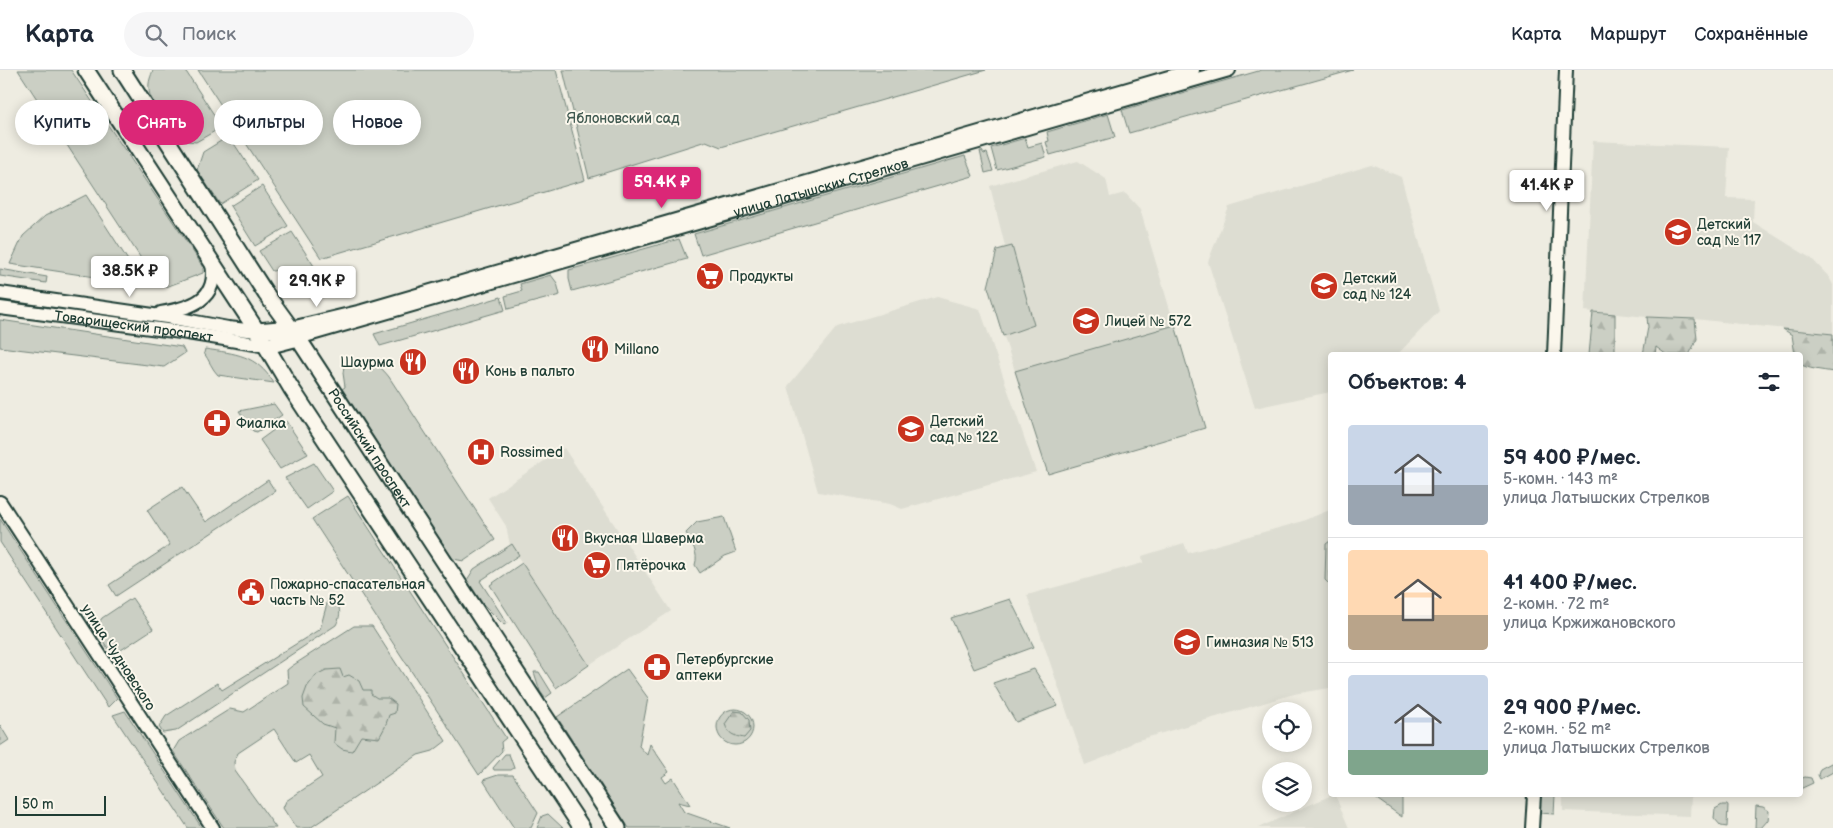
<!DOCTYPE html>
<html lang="ru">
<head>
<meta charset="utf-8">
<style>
	body { margin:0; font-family:"Balsamiq Sans",sans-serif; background:#f6f6f7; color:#1f2937; height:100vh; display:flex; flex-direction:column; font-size:19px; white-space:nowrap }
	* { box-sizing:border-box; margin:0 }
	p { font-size:16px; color:#747a83 }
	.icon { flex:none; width:28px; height:28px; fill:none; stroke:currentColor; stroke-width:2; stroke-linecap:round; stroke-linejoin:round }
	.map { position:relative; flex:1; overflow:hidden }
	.panel { position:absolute; left:1328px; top:282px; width:475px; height:445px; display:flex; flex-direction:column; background:#fff; border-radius:5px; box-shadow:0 2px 12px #0003 }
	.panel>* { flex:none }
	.guide { position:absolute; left:15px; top:30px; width:475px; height:45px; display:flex; gap:10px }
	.fabs { position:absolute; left:1262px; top:632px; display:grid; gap:10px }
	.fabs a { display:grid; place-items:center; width:50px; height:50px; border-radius:50%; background:#fff; box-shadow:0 2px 12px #0003; font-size:25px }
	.scale { position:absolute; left:15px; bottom:12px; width:91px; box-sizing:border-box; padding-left:5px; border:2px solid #1f3d34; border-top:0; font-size:14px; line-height:18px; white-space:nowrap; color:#1f3d34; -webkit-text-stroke:4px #fbf7ec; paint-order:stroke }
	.price { position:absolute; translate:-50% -42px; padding:0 11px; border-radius:5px; background:#fff; color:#222; font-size:16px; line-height:32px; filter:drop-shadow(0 1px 2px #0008) }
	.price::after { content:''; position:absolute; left:50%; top:30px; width:15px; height:11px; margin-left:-8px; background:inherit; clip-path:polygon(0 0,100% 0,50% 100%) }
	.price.current { background:#db2777; color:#fff }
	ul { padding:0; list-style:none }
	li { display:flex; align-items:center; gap:15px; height:125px; padding:0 20px }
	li+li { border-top:1px solid #e0e1e3 }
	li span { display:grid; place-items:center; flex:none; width:140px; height:100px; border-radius:5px; color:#555 }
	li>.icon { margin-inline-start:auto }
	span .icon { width:60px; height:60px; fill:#fffc; stroke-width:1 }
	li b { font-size:21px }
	h2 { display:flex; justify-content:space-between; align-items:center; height:60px; padding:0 20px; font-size:21px }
	.pill { padding:0 18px; border-radius:22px; background:#fff; box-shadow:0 2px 12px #0003; font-size:18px; line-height:45px }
	.pill.current { background:#db2777; color:#fff }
	header { display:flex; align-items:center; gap:30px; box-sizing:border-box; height:70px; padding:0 25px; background:#fff; border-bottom:1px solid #e0e1e3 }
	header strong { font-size:24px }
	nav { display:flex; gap:28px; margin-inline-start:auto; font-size:18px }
	.search { width:350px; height:45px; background:#f6f6f7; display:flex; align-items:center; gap:12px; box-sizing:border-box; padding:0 18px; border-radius:28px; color:#747a83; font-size:19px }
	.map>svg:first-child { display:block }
</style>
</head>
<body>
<header>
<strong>Карта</strong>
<div class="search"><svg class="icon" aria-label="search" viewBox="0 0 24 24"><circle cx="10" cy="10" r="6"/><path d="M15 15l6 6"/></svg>Поиск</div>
<nav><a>Карта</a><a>Маршрут</a><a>Сохранённые</a></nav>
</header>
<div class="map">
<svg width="1833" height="758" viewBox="0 0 1833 758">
	<defs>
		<pattern id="forest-firs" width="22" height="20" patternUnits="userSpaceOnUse" patternTransform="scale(1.25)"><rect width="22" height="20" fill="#cbcfc4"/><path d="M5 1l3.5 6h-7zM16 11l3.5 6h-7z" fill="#aeb3a9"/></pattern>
	</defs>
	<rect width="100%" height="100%" fill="#eeece1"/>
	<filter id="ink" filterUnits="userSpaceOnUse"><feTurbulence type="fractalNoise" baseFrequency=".02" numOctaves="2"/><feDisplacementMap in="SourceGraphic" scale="10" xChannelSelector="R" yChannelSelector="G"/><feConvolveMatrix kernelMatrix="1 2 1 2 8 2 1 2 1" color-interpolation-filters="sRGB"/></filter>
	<g filter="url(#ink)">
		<g fill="#ddddd2">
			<polygon points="1593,71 1729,77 1726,128 1754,129 1753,152 1812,189 1829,207 1833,215 1833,264 1695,249 1647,247 1585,241"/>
			<polygon points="1078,91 1106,109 1110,127 1125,123 1140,139 1205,358 1048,404 988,217 997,180 1005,176 990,116"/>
			<polygon points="1372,95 1401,107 1439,241 1397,285 1330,285 1330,322 1255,338 1208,192 1229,137"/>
			<polygon points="937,227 980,239 1036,402 902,439 890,434 818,422 788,316 837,257"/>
			<polygon points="564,378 671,541 589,595 510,475 506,456 488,428"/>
			<polygon points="1330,440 1330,618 1294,624 1135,671 1116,683 1085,695 1027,525 1143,493 1142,486 1184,473 1188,483 1300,452"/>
			<polygon points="1332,725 1335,725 1349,758 1258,758"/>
			<polygon points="1563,725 1691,725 1690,746 1563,741"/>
		</g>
		<g fill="#cbcfc4" stroke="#75867c">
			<polygon points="18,0 71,0 198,189 203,198 203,203 166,217 159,216"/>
			<path d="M153,0H185L222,57L196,72L178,70C170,57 149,33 149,19C148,12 151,6 153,0Z"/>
			<polygon points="198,0 556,0 585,110 321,188"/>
			<polygon points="563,0 986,0 721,77 706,71 589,108"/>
			<polygon points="1262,0 1353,0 1129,63 1122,40"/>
			<polygon points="1108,44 1115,67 1050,85 1046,72 1049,71 1047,62"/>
			<polygon points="229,66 258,110 220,134 197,100 203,82"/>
			<polygon points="1025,68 1028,77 1042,73 1046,87 997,100 991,78"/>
			<polygon points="980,81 982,81 984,84 987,83 993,101 985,103"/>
			<polygon points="965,86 973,106 701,185 694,164"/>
			<polygon points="262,116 288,156 255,176 230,136"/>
			<polygon points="86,125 140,209 134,213 10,194 23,166 45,146"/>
			<polygon points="292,162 314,196 272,201 259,181"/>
			<polygon points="679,169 687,189 572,221 569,209 569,200"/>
			<polygon points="1012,176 1034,255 1003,266 988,217 997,180"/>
			<polygon points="0,199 47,207 46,213 0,206"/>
			<polygon points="551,205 557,213 560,225 508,239 505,226 522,221 520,214"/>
			<polygon points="501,227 505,240 380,276 374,264"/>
			<polygon points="0,250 182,277 185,283 164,297 0,277"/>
			<polygon points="1175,255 1205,358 1048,404 1015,301"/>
			<path d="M205,279C237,284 255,284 274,313L218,305C212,299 209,290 204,283Z"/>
			<path d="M366,292C377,294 382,298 389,307L495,470L464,491L453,489L342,319L345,317L343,303L344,296Z"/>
			<polygon points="274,334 282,345 257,362 253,361 239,341"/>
			<polygon points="286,351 308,384 280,399 260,370"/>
			<polygon points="314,393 333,421 307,439 285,408"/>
			<polygon points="268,410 275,421 116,526 109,515 170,475 147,440 182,417 206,452"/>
			<polygon points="348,426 506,668 501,672 502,681 479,705 312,449"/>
			<path d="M724,447L736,482L725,486L700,503L695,495C699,483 692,474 686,463L697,452Z"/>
			<polygon points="0,449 117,628 108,637 0,472"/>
			<polygon points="1330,471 1330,515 1325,510 1326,474"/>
			<polygon points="512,474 519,485 480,511 507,553 504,555 483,534 467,510 474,499"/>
			<polygon points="522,493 589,595 556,618 490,515"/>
			<path d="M332,524C339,535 343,542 336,555L176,661L163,663L159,657L166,646L217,613L222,620L320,559L329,526Z"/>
			<polygon points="132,528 153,559 121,580 111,583 95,559 102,548"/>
			<polygon points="1010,529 1034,577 974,599 951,548"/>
			<polygon points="354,556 372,556 446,671 433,681 418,685 310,758 296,758 283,738 286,731 322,707 309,685 296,693 274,659 238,683 234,692 235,701 276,758 224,758 173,681 179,671 230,639 244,642 288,613 287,600 292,596"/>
			<polygon points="627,599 648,628 639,676 647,685 650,674 669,702 662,707 666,713 673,708 690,735 678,732 684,742 730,758 629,758 557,647"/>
			<polygon points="1034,599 1058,636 1016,652 993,613"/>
			<polygon points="534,602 539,602 552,623 545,628 540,621"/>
			<circle cx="735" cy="657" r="18"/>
			<polygon points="125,641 202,758 188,758 113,645"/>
			<polygon points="0,655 9,670 0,676"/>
			<polygon points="505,684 509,684 514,698 511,700 494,700 493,698"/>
			<polygon points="1833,692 1833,702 1820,709 1818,705 1820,699"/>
			<polygon points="498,705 513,705 538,743 531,758 514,758 483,710"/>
			<polygon points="1805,707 1811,708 1813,713 1800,719 1800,709"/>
			<polygon points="1371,725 1402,725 1402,747"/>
			<polygon points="1540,725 1555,725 1554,744 1539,743"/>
			<polygon points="1722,735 1728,735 1727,757 1721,756 1714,748 1715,739"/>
			<polygon points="1756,736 1763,737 1769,741 1768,750 1761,758 1755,758"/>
			<polygon points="548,744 563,758 537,758 542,746"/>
		</g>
		<g fill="url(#forest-firs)" stroke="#75867c">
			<polygon points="1593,242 1615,244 1615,285 1589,285"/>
			<polygon points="1647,247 1695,249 1697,269 1689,285 1667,285 1656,277 1655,285 1643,285 1648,257"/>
			<path d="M1783,259L1833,264V302C1823,300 1807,299 1800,294V285H1795L1792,265Z"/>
			<polygon points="340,599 343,607 349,605 359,611 363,620 371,620 371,624 377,628 388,628 396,634 395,643 389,645 385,657 379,668 361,666 352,681 342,679 334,673 335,658 323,654 304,637 303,628 307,617 316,605 326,600"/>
			<path d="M734,641L742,642L749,650L750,661L744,668C734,666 728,664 725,654Z"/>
		</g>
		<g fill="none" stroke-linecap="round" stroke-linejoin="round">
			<defs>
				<g id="minor">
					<polyline points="0,223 174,248 228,258 257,261"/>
					<path id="s1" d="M0,238L181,262L267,276"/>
					<path d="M161,243C190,238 219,230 212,194"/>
					<polyline points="291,258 362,241 1193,0"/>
					<path id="s2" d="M298,268L1229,0"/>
					<polyline points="1554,285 1566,0"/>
					<polyline points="0,432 213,758"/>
					<polyline points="1532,758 1534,725"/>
				</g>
				<g id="major">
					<polyline points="86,0 257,261 291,318 582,758"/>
					<path id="s3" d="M122,0L266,224L298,268L618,758"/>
					<polyline points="257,261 291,258"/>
					<polyline points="267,276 298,268"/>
				</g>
			</defs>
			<use href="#minor" stroke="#1f3d34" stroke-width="16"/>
			<use href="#major" stroke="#1f3d34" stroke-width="19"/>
			<use href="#minor" stroke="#fbf7ec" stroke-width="12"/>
			<use href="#major" stroke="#fbf7ec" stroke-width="15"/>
		</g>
	</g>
	<defs>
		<symbol id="school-disc" viewBox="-11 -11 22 22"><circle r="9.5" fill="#c8321e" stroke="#fbf7ec"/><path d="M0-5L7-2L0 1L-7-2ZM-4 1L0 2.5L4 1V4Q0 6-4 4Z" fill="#fff"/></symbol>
		<symbol id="supermarket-disc" viewBox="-11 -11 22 22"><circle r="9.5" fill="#c8321e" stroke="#fbf7ec"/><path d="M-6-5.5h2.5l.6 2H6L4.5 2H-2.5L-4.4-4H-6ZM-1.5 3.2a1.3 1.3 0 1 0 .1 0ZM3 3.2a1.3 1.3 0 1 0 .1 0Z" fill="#fff"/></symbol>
		<symbol id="restaurant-disc" viewBox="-11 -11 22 22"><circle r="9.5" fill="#c8321e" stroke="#fbf7ec"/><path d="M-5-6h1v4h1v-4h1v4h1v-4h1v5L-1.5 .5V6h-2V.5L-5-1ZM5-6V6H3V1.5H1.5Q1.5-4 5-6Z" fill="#fff"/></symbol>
		<symbol id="pharmacy-disc" viewBox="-11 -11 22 22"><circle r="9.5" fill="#c8321e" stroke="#fbf7ec"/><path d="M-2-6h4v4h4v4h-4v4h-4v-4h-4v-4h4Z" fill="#fff"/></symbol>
		<symbol id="hospital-disc" viewBox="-11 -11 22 22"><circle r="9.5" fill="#c8321e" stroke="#fbf7ec"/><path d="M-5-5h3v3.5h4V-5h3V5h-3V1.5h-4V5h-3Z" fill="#fff"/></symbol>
		<symbol id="civic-disc" viewBox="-11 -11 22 22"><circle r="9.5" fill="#c8321e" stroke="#fbf7ec"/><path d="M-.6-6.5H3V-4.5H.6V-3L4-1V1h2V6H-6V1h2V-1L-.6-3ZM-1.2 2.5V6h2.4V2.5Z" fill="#fff"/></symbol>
	</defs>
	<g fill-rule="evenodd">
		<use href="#school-disc" x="1662" y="146" width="32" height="32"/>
		<use href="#supermarket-disc" x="694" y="190" width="32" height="32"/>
		<use href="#school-disc" x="1308" y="200" width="32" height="32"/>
		<use href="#school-disc" x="1070" y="235" width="32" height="32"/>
		<use href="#restaurant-disc" x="579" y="263" width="32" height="32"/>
		<use href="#restaurant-disc" x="397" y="276" width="32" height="32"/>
		<use href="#restaurant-disc" x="450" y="285" width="32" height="32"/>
		<use href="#pharmacy-disc" x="201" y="337" width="32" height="32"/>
		<use href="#school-disc" x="895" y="343" width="32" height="32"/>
		<use href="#hospital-disc" x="465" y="366" width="32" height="32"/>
		<use href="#restaurant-disc" x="549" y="452" width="32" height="32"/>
		<use href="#supermarket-disc" x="581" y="479" width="32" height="32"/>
		<use href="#civic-disc" x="235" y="506" width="32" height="32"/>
		<use href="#school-disc" x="1171" y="556" width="32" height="32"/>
		<use href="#pharmacy-disc" x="641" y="581" width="32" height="32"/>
	</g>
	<g text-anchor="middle" stroke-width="4" stroke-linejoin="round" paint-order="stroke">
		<g font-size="14" fill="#415a51" stroke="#fbf7ec">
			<text x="623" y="53">Яблоновский сад</text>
		</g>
		<g font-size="14" fill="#1f3d34" stroke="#fbf7ec">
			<text dy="5" stroke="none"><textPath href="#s2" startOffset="544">улица Латышских Стрелков</textPath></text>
			<text dy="5" stroke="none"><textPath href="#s1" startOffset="135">Товарищеский проспект</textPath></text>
			<text dy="5" stroke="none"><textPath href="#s3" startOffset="452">Российский проспект</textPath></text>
			<text transform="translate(119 587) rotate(57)" y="5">улица Чудновского</text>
		</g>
		<g font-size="14" fill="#1f3d34" stroke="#fbf7ec" text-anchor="start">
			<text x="1697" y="159">Детский<tspan x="1697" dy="16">сад № 117</tspan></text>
			<text x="729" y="211">Продукты</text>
			<text x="1343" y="213">Детский<tspan x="1343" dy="16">сад № 124</tspan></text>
			<text x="1105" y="256">Лицей № 572</text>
			<text x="614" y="284">Millano</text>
			<text x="394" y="297" text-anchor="end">Шаурма</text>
			<text x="485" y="306">Конь в пальто</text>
			<text x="930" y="356">Детский<tspan x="930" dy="16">сад № 122</tspan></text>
			<text x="236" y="358">Фиалка</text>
			<text x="500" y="387">Rossimed</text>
			<text x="584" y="473">Вкусная Шаверма</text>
			<text x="616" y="500">Пятёрочка</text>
			<text x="270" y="519">Пожарно-спасательная<tspan x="270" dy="16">часть № 52</tspan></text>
			<text x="1206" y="577">Гимназия № 513</text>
			<text x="676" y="594">Петербургские<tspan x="676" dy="16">аптеки</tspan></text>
		</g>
	</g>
</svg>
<div class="fabs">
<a><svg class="icon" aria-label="locate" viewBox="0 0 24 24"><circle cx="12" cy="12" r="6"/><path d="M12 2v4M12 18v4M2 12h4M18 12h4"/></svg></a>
<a><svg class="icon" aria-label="layers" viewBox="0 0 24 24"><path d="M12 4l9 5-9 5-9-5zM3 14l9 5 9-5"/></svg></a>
</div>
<div class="scale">50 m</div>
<b class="price current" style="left:662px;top:139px">59.4K ₽</b>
<b class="price" style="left:1547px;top:142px">41.4K ₽</b>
<b class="price" style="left:130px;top:228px">38.5K ₽</b>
<b class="price" style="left:317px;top:238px">29.9K ₽</b>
<div class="guide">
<a class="pill">Купить</a>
<a class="pill current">Снять</a>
<a class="pill">Фильтры</a>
<a class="pill">Новое</a>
</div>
<section class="panel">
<h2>Объектов: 4<svg class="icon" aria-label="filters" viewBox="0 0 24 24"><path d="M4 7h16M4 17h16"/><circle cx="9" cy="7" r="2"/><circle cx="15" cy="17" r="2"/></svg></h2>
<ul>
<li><span style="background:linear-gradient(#c9d6e8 60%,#9aa5b1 0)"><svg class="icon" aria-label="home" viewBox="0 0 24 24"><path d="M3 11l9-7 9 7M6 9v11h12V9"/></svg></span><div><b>59 400 ₽/мес.</b><p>5-комн. · 143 m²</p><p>улица Латышских Стрелков</p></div></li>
<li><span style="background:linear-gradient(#ffd9b3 65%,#b9a48a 0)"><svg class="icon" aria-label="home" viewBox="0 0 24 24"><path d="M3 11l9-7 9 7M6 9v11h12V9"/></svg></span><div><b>41 400 ₽/мес.</b><p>2-комн. · 72 m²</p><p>улица Кржижановского</p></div></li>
<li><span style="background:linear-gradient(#c9d6e8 75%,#7fa58c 0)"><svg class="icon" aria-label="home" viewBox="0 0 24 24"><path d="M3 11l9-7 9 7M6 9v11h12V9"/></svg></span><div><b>29 900 ₽/мес.</b><p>2-комн. · 52 m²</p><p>улица Латышских Стрелков</p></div></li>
</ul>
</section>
</div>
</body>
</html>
